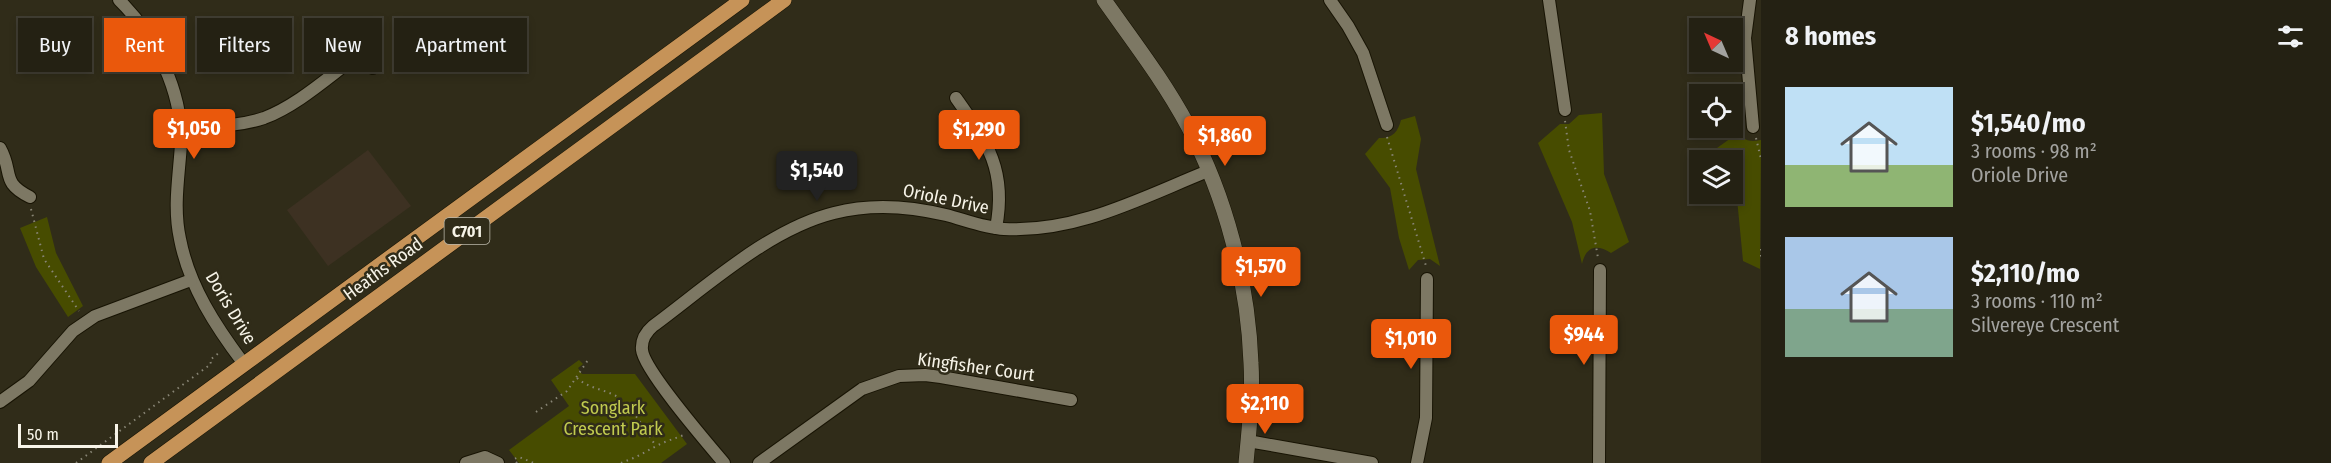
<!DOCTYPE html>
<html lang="en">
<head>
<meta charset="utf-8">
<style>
	body { margin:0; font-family:"Fira Sans Condensed",sans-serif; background:#2c291c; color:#f1f3f6; height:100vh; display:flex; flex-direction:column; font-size:22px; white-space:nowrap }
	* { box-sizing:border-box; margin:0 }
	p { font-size:20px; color:#a3a3a0 }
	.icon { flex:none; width:33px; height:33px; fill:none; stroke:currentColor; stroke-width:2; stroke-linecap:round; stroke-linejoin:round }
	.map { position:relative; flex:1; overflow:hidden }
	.side { display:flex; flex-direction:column; background:#242113; width:570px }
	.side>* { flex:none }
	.banner { position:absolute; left:18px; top:18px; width:570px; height:54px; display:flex; gap:12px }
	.needle { width:39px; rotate:316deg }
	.tools { position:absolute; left:1689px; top:18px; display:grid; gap:12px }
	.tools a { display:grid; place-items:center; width:54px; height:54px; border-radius:0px; background:#242113; box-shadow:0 3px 9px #0003,0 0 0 2px #413e33; font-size:30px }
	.scale { position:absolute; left:18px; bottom:15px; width:100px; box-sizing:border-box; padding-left:6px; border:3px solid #f7f4e8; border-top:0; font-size:16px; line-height:21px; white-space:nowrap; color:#f7f4e8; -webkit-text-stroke:4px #302c19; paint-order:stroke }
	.price { position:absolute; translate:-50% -51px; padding:0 14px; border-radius:6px; background:#ea580c; color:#fff; font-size:20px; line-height:39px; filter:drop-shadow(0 2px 3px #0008) }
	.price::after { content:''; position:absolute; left:50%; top:36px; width:18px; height:14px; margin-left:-9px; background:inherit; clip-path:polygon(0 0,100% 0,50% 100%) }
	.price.current { background:#222; color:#fff }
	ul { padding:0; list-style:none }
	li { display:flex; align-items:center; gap:18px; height:150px; padding:0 24px }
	li span { display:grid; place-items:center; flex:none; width:168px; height:120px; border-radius:0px; color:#555 }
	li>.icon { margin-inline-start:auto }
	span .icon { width:72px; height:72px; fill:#fffc; stroke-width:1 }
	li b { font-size:26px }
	h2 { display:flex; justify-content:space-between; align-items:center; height:72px; padding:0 24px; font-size:26px }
	.tag { padding:0 21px; border-radius:0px; background:#242113; box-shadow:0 3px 9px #0003,0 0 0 2px #413e33; font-size:21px; line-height:54px }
	.tag.current { background:#ea580c; color:#fff }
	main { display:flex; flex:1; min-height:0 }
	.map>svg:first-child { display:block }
</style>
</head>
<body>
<main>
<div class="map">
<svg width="1761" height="463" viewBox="0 0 1761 463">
	<rect width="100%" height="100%" fill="#302c19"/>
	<polygon fill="#3d3122" points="368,150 411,206 328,266 287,210"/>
	<g fill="#474c00">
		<path d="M1602,113L1604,174L1629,242L1611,253C1597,244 1586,246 1582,264L1572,222L1538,143L1560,124H1569L1579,115Z"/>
		<path d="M1415,116L1421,139L1416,169L1440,266L1430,259L1418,260L1409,270L1399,238L1390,188L1365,154L1379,138C1392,139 1398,132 1401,120Z"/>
		<path d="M1738,133C1745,141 1750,142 1761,140L1760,269L1743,261L1736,188L1733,181L1732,160H1723L1717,148Z"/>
		<polygon points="47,217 56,253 83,306 68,317 36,267 20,228"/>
		<polygon points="579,360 583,364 578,368 582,374 635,374 687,444 661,463 519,463 509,450 569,406 551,380"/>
	</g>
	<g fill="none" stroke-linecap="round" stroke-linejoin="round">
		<defs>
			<g id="minor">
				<path d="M119,0C155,35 183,93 181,144C179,176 173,207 180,239C189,286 216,327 244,364"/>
				<polyline points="1330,0 1348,26 1363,53 1387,125"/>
				<polyline points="1549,0 1565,110"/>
				<polyline points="1750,0 1745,38 1753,127"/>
				<polyline points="368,34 353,59 373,68"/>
				<path d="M956,98C988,143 1007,171 996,228"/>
				<path d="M181,128C208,126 238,127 264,118C296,106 326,79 353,59"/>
				<path d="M0,148C14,173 0,182 30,197"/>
				<polyline points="0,402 29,381 73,331 95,316 191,280"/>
				<polyline points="1248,441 1372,463"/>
				<polyline points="466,463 485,457 498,463"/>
				<path d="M724,463C708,444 644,370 642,350C641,340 646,332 653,326C706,287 769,229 834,213C872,203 909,206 946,215C965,220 985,228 1004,229C1077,233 1143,197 1208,171"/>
				<polyline points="759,463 862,389 899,376 925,375 941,377 1071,400"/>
				<polyline points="1417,463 1426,418 1427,279"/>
				<polyline points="1599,463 1600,270"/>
			</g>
			<path id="tertiary" d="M1104,0C1133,41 1164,81 1188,126C1226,197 1248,282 1251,363C1253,396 1249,430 1246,463"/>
			<g id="primary">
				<polyline points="109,463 742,0"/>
				<polyline points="151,463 784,0"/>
			</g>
		</defs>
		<use href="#minor" stroke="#181404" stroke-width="14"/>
		<use href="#tertiary" stroke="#181404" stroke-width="16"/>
		<use href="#primary" stroke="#181404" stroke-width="16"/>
		<g stroke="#888575" stroke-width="2" stroke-dasharray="1.5 4.5" stroke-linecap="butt">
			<polyline points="1565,121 1569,150 1590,211 1598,258"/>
			<polyline points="1387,137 1426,266"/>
			<polyline points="1756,138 1761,159"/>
			<polyline points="31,209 44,259 79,311"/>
			<polyline points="1761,249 1761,260"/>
			<path d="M577,378C588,388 603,389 616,396C631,404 646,432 656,446"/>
			<polyline points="536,412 567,391 588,360"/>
			<polyline points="76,463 211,364 210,360 220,352"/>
			<polyline points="517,463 514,459 519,457 534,463"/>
			<polyline points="621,463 636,457 662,443 684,435"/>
		</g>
		<use href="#minor" stroke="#7d7864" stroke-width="12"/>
		<use href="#tertiary" stroke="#7d7864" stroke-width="15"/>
		<use href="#primary" stroke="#c69358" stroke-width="15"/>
	</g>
	<g text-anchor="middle" stroke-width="5" stroke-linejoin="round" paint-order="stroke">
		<rect fill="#302c19" stroke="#bbb8aa" stroke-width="1.5" x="444.5" y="218" width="45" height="26" rx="4.5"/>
		<g font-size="16" font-weight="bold" fill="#f7f4e8">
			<text x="467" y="237">C701</text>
		</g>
		<g font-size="18" fill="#f7f4e8" stroke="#302c19">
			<text transform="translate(946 199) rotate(12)" y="6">Oriole Drive</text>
			<text transform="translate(383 269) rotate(-36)" y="6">Heaths Road</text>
			<text transform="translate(231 308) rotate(59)" y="6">Doris Drive</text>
			<text transform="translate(976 367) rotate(8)" y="6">Kingfisher Court</text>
		</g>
		<g font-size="18" fill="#c1cb4f" stroke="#302c19">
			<text x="613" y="414">Songlark<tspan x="613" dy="21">Crescent Park</tspan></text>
		</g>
	</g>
</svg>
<div class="tools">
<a><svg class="needle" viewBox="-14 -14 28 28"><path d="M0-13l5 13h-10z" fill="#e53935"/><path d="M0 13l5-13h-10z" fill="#a3a3a0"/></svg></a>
<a><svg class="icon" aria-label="locate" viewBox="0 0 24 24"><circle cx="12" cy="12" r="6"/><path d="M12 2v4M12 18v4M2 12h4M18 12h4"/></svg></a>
<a><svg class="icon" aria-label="layers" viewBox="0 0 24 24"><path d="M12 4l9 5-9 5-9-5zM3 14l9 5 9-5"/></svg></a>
</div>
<div class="scale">50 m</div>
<b class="price" style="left:194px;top:160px">$1,050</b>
<b class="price" style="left:979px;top:161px">$1,290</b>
<b class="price" style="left:1225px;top:167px">$1,860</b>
<b class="price current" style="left:817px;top:202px">$1,540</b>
<b class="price" style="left:1261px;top:298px">$1,570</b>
<b class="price" style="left:1584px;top:366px">$944</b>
<b class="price" style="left:1411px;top:370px">$1,010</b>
<b class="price" style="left:1265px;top:435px">$2,110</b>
<div class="banner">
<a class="tag">Buy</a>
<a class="tag current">Rent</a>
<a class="tag">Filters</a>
<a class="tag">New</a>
<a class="tag">Apartment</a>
</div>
</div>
<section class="side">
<h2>8 homes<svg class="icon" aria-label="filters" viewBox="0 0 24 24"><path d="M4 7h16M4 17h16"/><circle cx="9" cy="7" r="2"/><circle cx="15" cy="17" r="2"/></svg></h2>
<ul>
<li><span style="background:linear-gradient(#bfe0f5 65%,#8fb573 0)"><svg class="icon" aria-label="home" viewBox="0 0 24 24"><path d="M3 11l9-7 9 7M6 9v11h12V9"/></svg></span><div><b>$1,540/mo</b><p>3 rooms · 98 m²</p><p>Oriole Drive</p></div></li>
<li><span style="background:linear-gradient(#a9c7e8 60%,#7fa58c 0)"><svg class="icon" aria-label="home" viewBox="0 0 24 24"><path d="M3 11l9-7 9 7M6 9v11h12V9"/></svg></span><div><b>$2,110/mo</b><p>3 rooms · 110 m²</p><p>Silvereye Crescent</p></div></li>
</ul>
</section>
</main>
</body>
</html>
